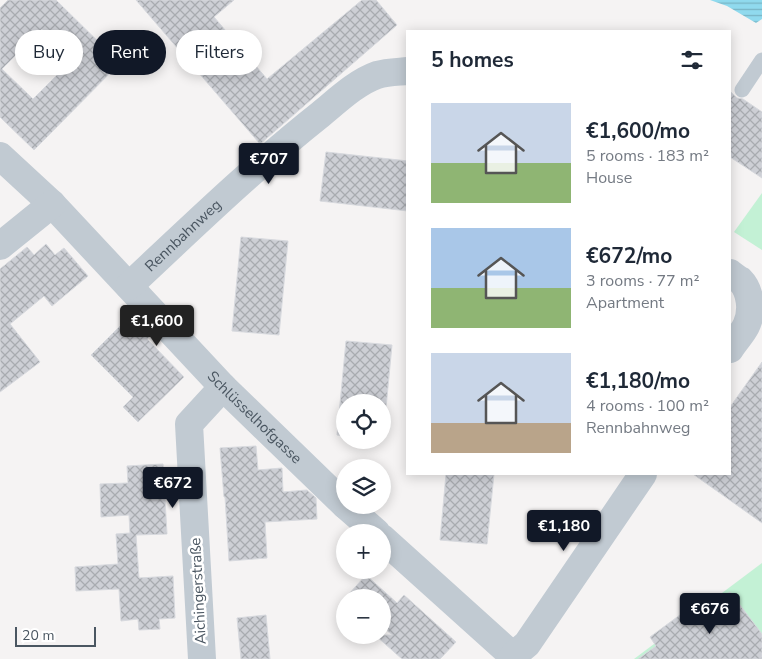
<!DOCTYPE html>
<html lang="en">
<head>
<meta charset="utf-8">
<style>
	body { margin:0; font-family:"Nunito Sans",sans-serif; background:#f2f2f3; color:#1f2937; height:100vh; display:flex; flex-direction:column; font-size:19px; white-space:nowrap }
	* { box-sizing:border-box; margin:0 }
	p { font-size:16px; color:#747a83 }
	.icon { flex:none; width:28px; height:28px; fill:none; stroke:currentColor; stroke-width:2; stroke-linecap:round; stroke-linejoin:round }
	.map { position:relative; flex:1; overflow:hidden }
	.sheet { position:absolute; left:406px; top:30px; width:325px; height:445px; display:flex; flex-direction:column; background:#fff; border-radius:0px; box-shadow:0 2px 12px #0003 }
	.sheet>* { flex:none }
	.banner { position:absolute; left:15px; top:30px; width:316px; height:45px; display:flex; gap:10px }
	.buttons { position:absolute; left:336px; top:394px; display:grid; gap:10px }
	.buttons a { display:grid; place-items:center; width:55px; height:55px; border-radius:50%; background:#fff; box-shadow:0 2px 12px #0003; font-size:25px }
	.scale { position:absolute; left:15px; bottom:12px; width:81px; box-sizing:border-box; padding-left:5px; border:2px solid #4a5661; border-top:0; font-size:14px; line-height:18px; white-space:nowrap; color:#4a5661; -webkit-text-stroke:4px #fff; paint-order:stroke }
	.price { position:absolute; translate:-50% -42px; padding:0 11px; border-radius:5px; background:#111827; color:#fff; font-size:16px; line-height:32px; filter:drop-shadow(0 1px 2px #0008) }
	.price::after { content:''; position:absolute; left:50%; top:30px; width:15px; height:11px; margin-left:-8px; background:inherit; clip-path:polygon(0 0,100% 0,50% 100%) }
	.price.selected { background:#222; color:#fff }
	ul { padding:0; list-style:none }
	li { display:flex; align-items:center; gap:15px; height:125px; padding:0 25px }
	li span { display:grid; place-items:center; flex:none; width:140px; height:100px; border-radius:0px; color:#555 }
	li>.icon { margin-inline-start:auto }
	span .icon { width:60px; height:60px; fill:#fffc; stroke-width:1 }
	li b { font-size:21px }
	h2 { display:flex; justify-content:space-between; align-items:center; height:60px; padding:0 25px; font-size:21px }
	.chip { padding:0 18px; border-radius:22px; background:#fff; box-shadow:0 2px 12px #0003; font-size:18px; line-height:45px }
	.chip.selected { background:#111827; color:#fff }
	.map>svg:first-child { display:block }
</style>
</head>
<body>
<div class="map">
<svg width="762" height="659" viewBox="0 0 762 659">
	<defs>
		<pattern id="water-rules" width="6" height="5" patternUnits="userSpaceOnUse" patternTransform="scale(1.25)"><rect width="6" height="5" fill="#90daee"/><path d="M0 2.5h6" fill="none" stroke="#78b4c4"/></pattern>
		<pattern id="building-cross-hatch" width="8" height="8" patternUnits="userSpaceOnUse" patternTransform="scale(1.25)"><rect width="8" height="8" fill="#cdcfd5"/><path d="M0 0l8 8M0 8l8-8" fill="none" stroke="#a8abb0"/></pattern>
	</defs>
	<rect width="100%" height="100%" fill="#f5f3f3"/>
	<g fill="#c3f1d5">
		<polygon points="762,193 762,250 734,232"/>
		<polygon points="762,563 762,659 634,659"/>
	</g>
	<polygon fill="url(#water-rules)" points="710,0 762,0 762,19 756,23 727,6"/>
	<g fill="url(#building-cross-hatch)" stroke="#d7d9de" fill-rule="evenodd">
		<path d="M8,0H56L120,63L34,150L0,117V8ZM42,29L73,59L33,99L2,69Z"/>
		<polygon points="136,0 234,0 214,17 267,79 362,0 376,0 397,25 260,144"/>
		<polygon points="730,91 737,98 743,99 762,112 762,178 730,157"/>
		<polygon points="326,152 408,161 408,211 320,201"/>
		<polygon points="241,237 288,241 279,335 232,331"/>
		<polygon points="46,244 55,255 64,248 88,276 52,306 44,296 10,324 40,362 0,392 0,269 27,247 34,255"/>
		<polygon points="133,313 152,334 147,339 184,377 138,422 123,407 133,397 91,355"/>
		<polygon points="346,341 392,345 383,439 382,439 382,402 345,402 345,436 337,435"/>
		<polygon points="762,362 762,523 693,474 730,474 730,407"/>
		<polygon points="256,446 258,470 282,468 283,492 307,490 316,498 317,519 265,522 267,558 229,561 225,497 224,497 220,448"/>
		<polygon points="163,464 167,534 136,535 139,578 173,576 175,618 159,619 160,629 139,630 138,619 121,621 119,589 76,591 75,567 118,564 116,534 130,533 129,515 101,517 100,484 128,483 127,466"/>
		<polygon points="446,474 494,474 487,544 440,540"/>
		<polygon points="366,575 397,603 404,595 456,642 440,659 402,659 375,635 392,635 382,626 382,598 350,598 348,595"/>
		<polygon points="730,592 762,634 762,659 638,659 656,646 650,637 684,612 690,621"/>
		<polygon points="266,615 270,659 241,659 237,618"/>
	</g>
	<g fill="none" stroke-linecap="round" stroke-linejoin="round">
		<polyline stroke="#c1cad2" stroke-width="15" points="742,90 762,60"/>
		<g stroke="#c1cad2" stroke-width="28">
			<path id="s1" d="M0,156L52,204L223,387L345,505"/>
			<polyline points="0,246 52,204"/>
			<path d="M730,273C733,276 737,278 740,280C751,291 753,312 746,326C742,334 735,341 730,349"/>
			<path id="s2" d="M129,286C192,227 254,167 321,114C338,100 357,82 377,75C387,72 398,72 408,71"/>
			<polyline points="345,505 376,532"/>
			<polyline points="382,538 513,656"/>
			<polyline points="202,659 189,424 223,387"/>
			<polyline points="511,659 513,656 527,644 643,474"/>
		</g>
	</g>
	<g text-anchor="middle" stroke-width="5" stroke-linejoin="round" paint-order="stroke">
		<g font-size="15" fill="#4a5661" stroke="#fff">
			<text dy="5" stroke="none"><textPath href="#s2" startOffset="74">Rennbahnweg</textPath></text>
			<text dy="5" stroke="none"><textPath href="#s1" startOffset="365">Schlüsselhofgasse</textPath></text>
			<text transform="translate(198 591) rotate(-93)" y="5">Aichingerstraße</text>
		</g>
	</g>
</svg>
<div class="buttons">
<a><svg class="icon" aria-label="locate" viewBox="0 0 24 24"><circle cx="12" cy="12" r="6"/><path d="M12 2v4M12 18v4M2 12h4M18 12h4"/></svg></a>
<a><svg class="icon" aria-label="layers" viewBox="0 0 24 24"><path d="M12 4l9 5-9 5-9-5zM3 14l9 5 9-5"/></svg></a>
<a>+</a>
<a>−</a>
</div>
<div class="scale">20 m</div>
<b class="price" style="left:269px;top:185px">€707</b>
<b class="price selected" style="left:157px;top:347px">€1,600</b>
<b class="price" style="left:173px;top:509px">€672</b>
<b class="price" style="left:564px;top:552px">€1,180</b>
<b class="price" style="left:710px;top:635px">€676</b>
<div class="banner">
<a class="chip">Buy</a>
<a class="chip selected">Rent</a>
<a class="chip">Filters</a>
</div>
<section class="sheet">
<h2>5 homes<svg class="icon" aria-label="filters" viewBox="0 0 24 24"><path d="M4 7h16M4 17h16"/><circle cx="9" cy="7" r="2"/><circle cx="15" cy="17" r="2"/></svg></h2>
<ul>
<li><span style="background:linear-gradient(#c9d6e8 60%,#8fb573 0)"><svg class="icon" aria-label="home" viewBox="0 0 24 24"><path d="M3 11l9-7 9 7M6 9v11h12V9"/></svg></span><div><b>€1,600/mo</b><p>5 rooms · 183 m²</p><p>House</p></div></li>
<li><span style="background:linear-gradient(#a9c7e8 60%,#8fb573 0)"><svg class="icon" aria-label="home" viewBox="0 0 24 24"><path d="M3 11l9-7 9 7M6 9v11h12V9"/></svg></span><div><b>€672/mo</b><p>3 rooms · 77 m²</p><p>Apartment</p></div></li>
<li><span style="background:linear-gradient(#c9d6e8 70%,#b9a48a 0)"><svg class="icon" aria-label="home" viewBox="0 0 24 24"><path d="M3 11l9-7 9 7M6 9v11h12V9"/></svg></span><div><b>€1,180/mo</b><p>4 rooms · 100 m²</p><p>Rennbahnweg</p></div></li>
</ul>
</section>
</div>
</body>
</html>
